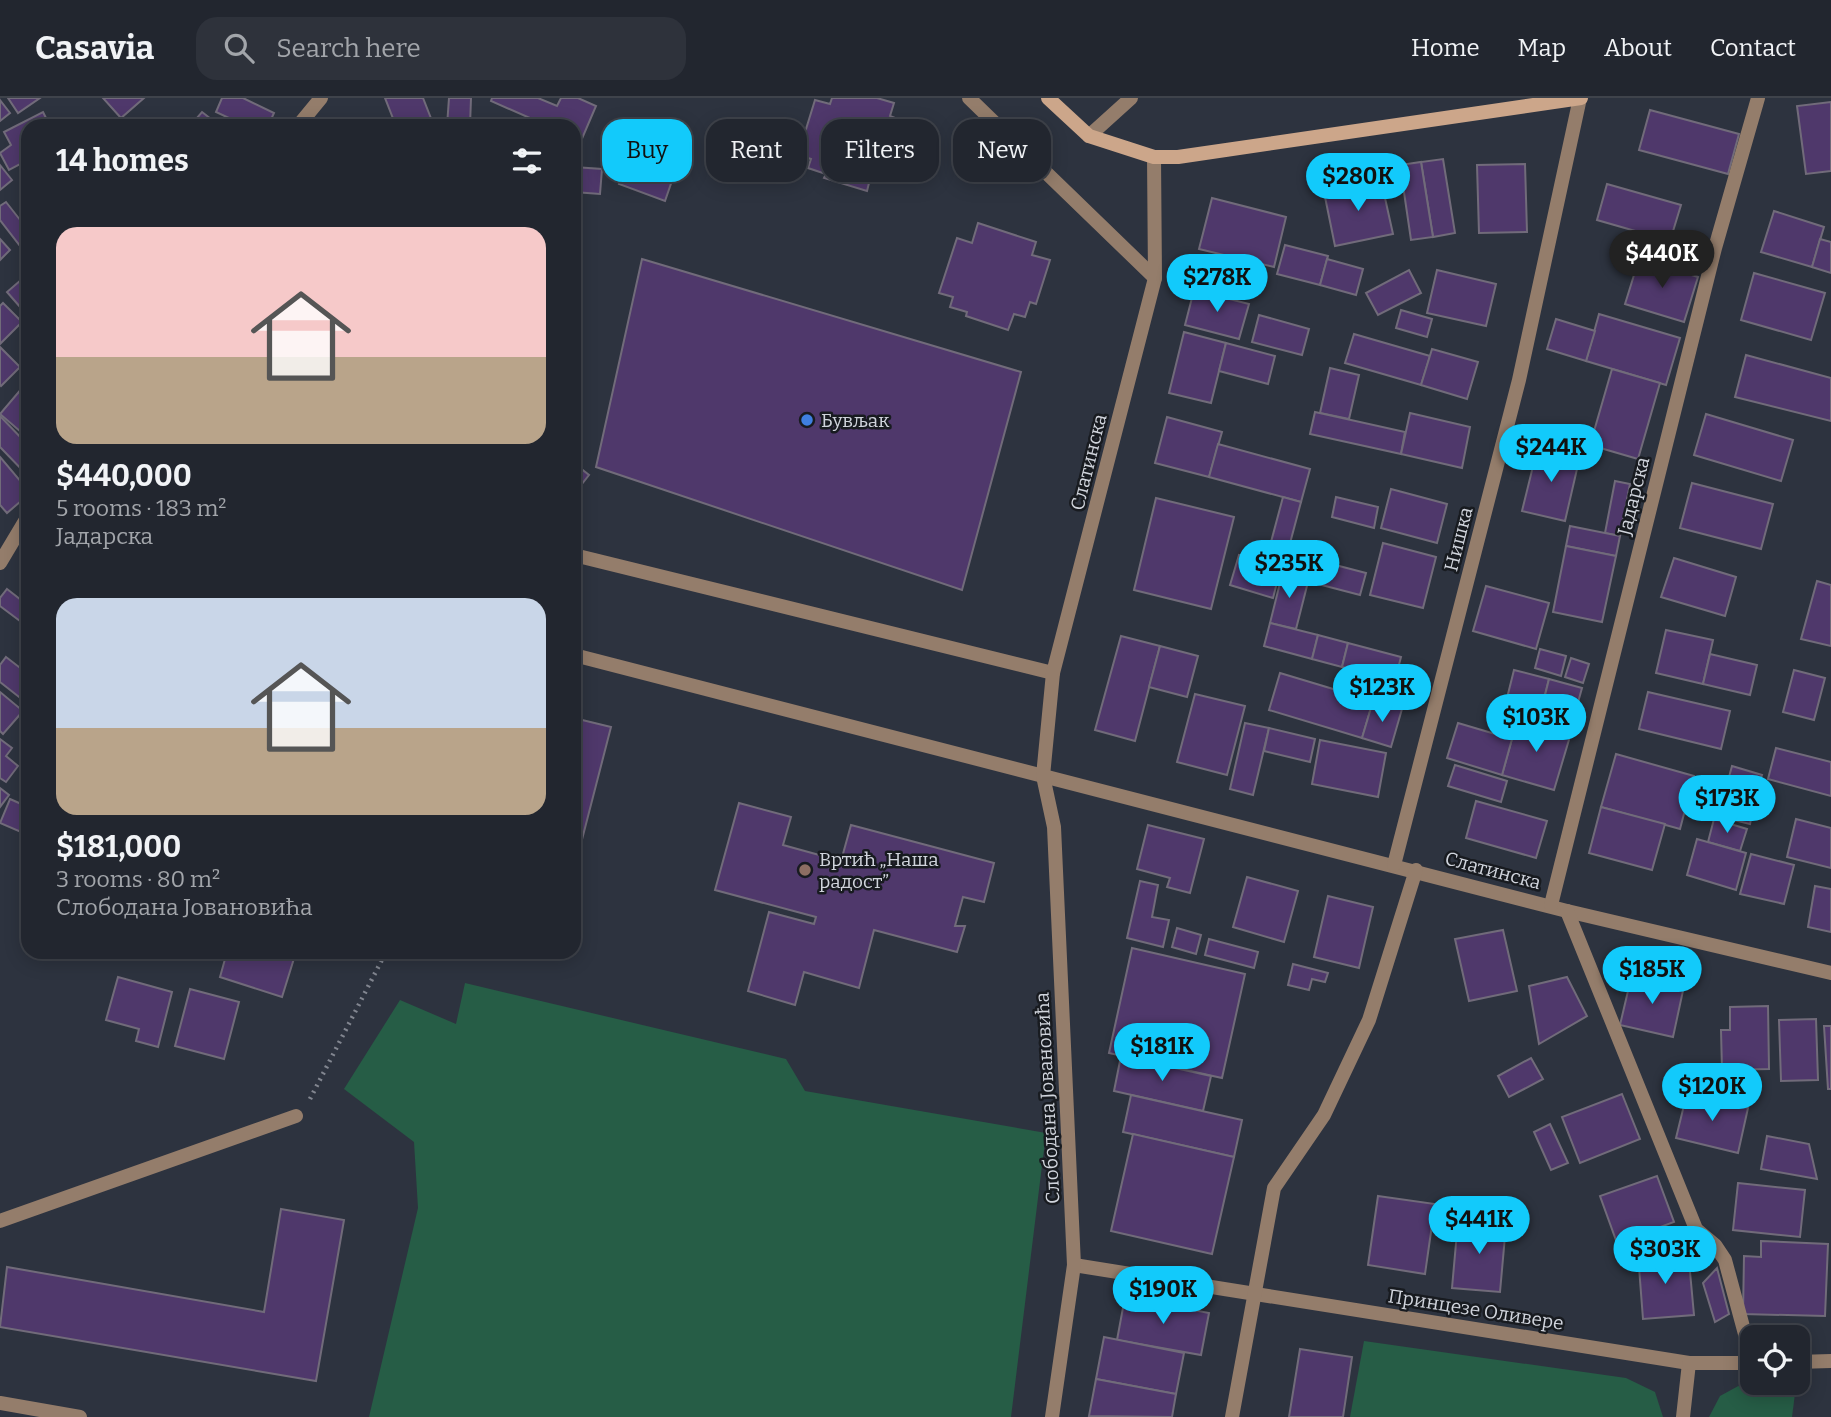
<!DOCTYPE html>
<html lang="en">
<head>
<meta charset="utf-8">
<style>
	body { margin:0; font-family:Bitter,serif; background:#2e323b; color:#f1f3f6; height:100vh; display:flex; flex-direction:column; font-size:26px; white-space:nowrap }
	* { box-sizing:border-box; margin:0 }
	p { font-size:23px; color:#a2a5aa }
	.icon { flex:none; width:38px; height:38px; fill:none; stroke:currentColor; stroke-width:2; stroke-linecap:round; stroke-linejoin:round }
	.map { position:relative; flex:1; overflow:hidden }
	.panel { position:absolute; left:21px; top:21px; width:560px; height:840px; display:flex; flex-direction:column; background:#22262f; border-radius:21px; box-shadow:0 4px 18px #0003,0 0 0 2px #3f434b }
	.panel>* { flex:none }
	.guide { position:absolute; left:602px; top:21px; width:665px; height:63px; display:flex; gap:14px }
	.controls { position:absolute; left:1740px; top:1227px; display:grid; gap:14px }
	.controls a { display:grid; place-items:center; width:70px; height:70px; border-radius:14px; background:#22262f; box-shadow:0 4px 18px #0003,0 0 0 2px #3f434b; font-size:35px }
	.price { position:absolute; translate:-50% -60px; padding:0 16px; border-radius:24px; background:#12cafb; color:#111; font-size:23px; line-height:46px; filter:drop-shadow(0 2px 4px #0008) }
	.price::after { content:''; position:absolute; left:50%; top:42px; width:21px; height:16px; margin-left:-10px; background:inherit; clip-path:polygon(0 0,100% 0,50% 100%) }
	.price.current { background:#222; color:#fff }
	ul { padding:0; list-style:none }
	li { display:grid; align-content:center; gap:14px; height:371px; padding:0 35px }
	li span { display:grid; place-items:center; height:217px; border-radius:21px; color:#555 }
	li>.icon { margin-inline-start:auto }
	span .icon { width:126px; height:126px; fill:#fffc; stroke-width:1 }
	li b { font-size:30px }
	h2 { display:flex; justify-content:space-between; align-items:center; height:84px; padding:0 35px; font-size:30px }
	.tag { padding:0 24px; border-radius:21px; background:#22262f; box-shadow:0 4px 18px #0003,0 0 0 2px #3f434b; font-size:24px; line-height:63px }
	.tag.current { background:#12cafb; color:#111 }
	header { display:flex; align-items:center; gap:42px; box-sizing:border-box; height:98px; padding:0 35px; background:#22262f; border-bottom:2px solid #3f434b }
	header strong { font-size:33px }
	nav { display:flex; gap:38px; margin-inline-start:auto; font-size:24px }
	.search { width:490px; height:63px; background:#2e323b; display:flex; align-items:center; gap:18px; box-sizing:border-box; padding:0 24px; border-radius:21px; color:#a2a5aa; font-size:26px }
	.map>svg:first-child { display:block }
</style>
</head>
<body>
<header>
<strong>Casavia</strong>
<div class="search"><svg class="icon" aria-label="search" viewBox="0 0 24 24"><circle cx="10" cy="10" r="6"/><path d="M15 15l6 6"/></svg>Search here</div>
<nav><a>Home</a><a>Map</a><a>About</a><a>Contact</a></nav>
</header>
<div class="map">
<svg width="1831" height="1319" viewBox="0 0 1831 1319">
	<rect width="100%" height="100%" fill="#2d333f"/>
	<g fill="#265d46">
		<polygon points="465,885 786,961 805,993 1046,1035 1011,1319 369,1319 418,1110 414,1044 344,991 400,902 456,926"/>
		<polygon points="1364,1243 1626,1280 1655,1294 1663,1319 1350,1319"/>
		<polygon points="1742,1286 1796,1288 1792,1319 1709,1319 1720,1298"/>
	</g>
	<g fill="#4f386b" stroke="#716b7a" stroke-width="2">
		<polygon points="8,0 40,0 18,15"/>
		<polygon points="103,0 144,0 121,20"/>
		<polygon points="222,0 243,0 274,15 268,28 246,28 216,14"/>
		<polygon points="385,0 423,0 434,28 396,28"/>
		<polygon points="449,0 471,0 470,28 447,28"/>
		<polygon points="492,0 538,0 557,8 561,0 578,0 596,8 581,43 574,40 574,28 548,28 491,3"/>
		<polygon points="832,0 877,0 894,5 890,18 908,25 894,67 888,65 883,81 871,77 867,93 824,80 826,76 808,70 811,61 798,57 815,2 830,6"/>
		<polygon points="0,2 10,15 0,23"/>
		<polygon points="1831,4 1831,73 1806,76 1797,8"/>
		<polygon points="1650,12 1739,36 1728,76 1639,52"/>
		<polygon points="43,14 50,28 28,28 28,62 9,72 0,55 11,47 4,34"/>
		<polygon points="202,14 220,28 190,28"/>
		<polygon points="630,54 676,71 665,103 619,86"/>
		<polygon points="1443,61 1455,135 1433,139 1421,64"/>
		<polygon points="1421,64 1433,139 1411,142 1400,67"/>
		<polygon points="1525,66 1527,134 1479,135 1477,67"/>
		<polygon points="0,67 12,82 0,92"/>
		<polygon points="574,69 602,71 600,96 574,94"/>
		<polygon points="1381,82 1393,136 1335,148 1324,94"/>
		<polygon points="1607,86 1681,107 1670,143 1597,122"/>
		<polygon points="1212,100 1286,119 1274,169 1199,151"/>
		<polygon points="6,104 28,132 28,150 24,153 0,122 0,108"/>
		<polygon points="1774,113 1824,129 1812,169 1761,154"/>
		<polygon points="978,125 1036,144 1032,157 1050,162 1036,206 1030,204 1025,219 1014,216 1008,232 966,218 967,214 950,209 953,199 939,195 957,140 972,145"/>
		<polygon points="0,141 10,152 0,162"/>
		<polygon points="1820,141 1831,144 1831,175 1812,169"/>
		<polygon points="1285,147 1328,158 1320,187 1277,176"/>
		<polygon points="1192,160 1232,169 1227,189 1187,179"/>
		<polygon points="642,161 1021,274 962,492 596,369"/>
		<polygon points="1327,161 1363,171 1356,197 1320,187"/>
		<polygon points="1639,161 1698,179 1684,224 1625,206"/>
		<polygon points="1409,172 1421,195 1378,217 1366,195"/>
		<polygon points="1437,172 1496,186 1486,228 1427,215"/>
		<polygon points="1754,175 1825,195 1811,242 1741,222"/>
		<polygon points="28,176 28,218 7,194"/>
		<polygon points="1194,192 1249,206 1239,241 1185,227"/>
		<polygon points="3,205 22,224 0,246 0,208"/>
		<polygon points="1401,212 1432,221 1427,239 1396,230"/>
		<polygon points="1599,216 1680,240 1666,287 1586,263"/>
		<polygon points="1259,217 1309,231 1302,257 1252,244"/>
		<polygon points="1556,221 1595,233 1586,263 1547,251"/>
		<polygon points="1184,234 1226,245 1211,305 1169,295"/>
		<polygon points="1354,236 1430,258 1421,287 1345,265"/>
		<polygon points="1226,245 1275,258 1268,286 1219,273"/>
		<polygon points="0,249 20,269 1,288 0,287"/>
		<polygon points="1432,251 1478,264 1467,301 1421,287"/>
		<polygon points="1746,257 1831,280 1831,323 1735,299"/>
		<polygon points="1330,270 1359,277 1349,321 1320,315"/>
		<polygon points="1612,271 1660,285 1638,361 1590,347"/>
		<polygon points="23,289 28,293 28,340 0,316"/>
		<polygon points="1315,314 1405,334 1401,356 1310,336"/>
		<polygon points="1410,315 1470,329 1462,370 1401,356"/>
		<polygon points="1706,316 1793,342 1781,383 1694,357"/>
		<polygon points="0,318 28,347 28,378 0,349"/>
		<polygon points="1167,319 1222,334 1209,379 1155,365"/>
		<polygon points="1218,346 1310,371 1301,404 1209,379"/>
		<polygon points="1538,348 1580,358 1565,423 1522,413"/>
		<polygon points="0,359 28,392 28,397 7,415 0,407"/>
		<polygon points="574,365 589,377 574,396"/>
		<polygon points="1615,383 1630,386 1620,438 1605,435"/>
		<polygon points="1692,385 1773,406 1761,451 1680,430"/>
		<polygon points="1391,391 1447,406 1437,445 1381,430"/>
		<polygon points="1283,399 1301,404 1285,464 1267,459"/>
		<polygon points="1336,399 1378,409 1374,430 1332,419"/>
		<polygon points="1156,400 1234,419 1211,511 1134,492"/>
		<polygon points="1570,428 1620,438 1616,458 1566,448"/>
		<polygon points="1383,445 1436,459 1423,510 1370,497"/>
		<polygon points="1566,448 1616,458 1602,524 1553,514"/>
		<polygon points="1239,457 1281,469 1273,500 1230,487"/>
		<polygon points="1674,460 1736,479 1725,518 1661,499"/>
		<polygon points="1320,463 1366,475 1360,497 1314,485"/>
		<polygon points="1283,473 1309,480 1296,531 1270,525"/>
		<polygon points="1817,483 1831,487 1831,548 1801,541"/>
		<polygon points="1486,488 1549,505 1536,551 1473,533"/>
		<polygon points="7,491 25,505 28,501 28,529 0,508 0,500"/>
		<polygon points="1270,525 1318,537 1312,561 1264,548"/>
		<polygon points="1666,532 1713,542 1703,586 1656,575"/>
		<polygon points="1318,537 1348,545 1342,569 1312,561"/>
		<polygon points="1121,538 1160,548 1135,643 1095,632"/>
		<polygon points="1348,545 1401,559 1395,582 1342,569"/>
		<polygon points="1160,548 1198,558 1187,599 1149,589"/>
		<polygon points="1540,551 1566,558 1561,578 1535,570"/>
		<polygon points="1710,556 1757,567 1750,597 1703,586"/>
		<polygon points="6,559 28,576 28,606 0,584 0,567"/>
		<polygon points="1571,560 1589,566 1583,585 1565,579"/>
		<polygon points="1514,572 1549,581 1540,617 1505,608"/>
		<polygon points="1794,572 1825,580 1814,622 1783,614"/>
		<polygon points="1280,575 1373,603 1362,640 1269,612"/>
		<polygon points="1549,581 1582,590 1572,626 1540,617"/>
		<polygon points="0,594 23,613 3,636 0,633"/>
		<polygon points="1648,594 1730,613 1721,651 1639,631"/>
		<polygon points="1195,596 1245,608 1227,677 1177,664"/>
		<polygon points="1373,603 1402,611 1391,649 1362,640"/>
		<polygon points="1518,619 1571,635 1554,692 1502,677"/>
		<polygon points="574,620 611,629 577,761 574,760"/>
		<polygon points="1245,625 1269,630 1253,697 1230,691"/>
		<polygon points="1458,625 1512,641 1502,677 1447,660"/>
		<polygon points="1269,630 1315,641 1310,664 1264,653"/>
		<polygon points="0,641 12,650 6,658 18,668 6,684 0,680"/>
		<polygon points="1320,642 1386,655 1378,699 1312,686"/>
		<polygon points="1776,650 1831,664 1831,698 1768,681"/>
		<polygon points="1616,656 1694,678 1680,731 1601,709"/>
		<polygon points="1455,667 1507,683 1501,704 1448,688"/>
		<polygon points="1732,668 1762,677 1755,699 1726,690"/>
		<polygon points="0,690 9,697 0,709"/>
		<polygon points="1727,696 1755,703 1750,726 1722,719"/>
		<polygon points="10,701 28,709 28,737 0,725"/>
		<polygon points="1476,703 1547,723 1536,760 1466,740"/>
		<polygon points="739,705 791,719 783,747 841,763 851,727 994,765 984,804 963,799 955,828 965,828 957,854 874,832 859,890 804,874 795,907 748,893 769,814 814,826 816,819 715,792"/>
		<polygon points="1601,709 1665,726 1652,772 1589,755"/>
		<polygon points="1714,721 1747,731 1740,753 1708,744"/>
		<polygon points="1796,721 1831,730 1831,770 1787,759"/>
		<polygon points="1148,727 1204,741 1190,795 1167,789 1170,780 1137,771"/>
		<polygon points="1697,741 1746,755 1736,792 1687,777"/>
		<polygon points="1751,756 1794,767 1784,806 1740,796"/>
		<polygon points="1247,779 1298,793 1284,844 1233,829"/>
		<polygon points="1140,783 1158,787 1152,819 1169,822 1163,849 1127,840"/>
		<polygon points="1815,788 1831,791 1831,834 1808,829"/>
		<polygon points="1328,798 1373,809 1359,870 1314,859"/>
		<polygon points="1177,830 1201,837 1196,856 1172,849"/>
		<polygon points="1503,832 1517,893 1469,903 1455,841"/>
		<polygon points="1209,841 1258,854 1254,870 1205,857"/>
		<polygon points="1132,850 1245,876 1222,980 1109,955"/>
		<polygon points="227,854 296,854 282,899 220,879"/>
		<polygon points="1293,866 1328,875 1325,884 1312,881 1309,892 1288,887"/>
		<polygon points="1632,876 1684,888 1673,939 1620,927"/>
		<polygon points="118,879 172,894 158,949 136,943 139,931 106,922"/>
		<polygon points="1567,879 1587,918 1539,946 1529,888"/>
		<polygon points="190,891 239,904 224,961 175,948"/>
		<polygon points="1768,908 1769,971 1722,972 1721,932 1730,932 1730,909"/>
		<polygon points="1816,921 1818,982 1781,983 1779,922"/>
		<polygon points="1824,928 1831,928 1831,991 1828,991"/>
		<polygon points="1121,958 1211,978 1203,1013 1114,993"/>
		<polygon points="1531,960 1543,981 1509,999 1498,978"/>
		<polygon points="1687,995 1748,1010 1738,1055 1676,1040"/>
		<polygon points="1622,996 1640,1041 1580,1065 1562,1019"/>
		<polygon points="1131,997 1242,1022 1234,1059 1123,1034"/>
		<polygon points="1550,1026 1568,1065 1551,1072 1534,1034"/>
		<polygon points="1133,1036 1234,1059 1212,1156 1111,1133"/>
		<polygon points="1767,1038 1809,1046 1817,1081 1761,1071"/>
		<polygon points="1657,1078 1674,1124 1617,1145 1600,1098"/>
		<polygon points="1738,1085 1805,1092 1800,1139 1733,1132"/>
		<polygon points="1378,1098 1435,1106 1425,1176 1368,1167"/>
		<polygon points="281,1111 344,1122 316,1283 0,1229 7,1169 264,1214"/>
		<polygon points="1458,1123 1506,1127 1500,1194 1452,1190"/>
		<polygon points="1761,1143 1828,1146 1825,1218 1743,1216 1744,1158 1761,1159"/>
		<polygon points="1678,1153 1679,1164 1689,1163 1694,1217 1643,1221 1638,1156"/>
		<polygon points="1717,1170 1729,1216 1715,1224 1703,1185"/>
		<polygon points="1125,1199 1209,1215 1201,1257 1117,1242"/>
		<polygon points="1104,1239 1184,1255 1176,1296 1096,1281"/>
		<polygon points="1300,1251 1352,1259 1343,1319 1289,1319"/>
		<polygon points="1096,1281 1176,1296 1172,1319 1089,1318"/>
	</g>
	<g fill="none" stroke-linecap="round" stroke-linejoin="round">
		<polyline stroke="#828690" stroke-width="4.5" stroke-dasharray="2 5" stroke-linecap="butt" points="310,1001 386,854"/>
		<g stroke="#947d6b" stroke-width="14">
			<polyline points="969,0 1155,180"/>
			<polyline points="574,457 1053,575"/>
			<polyline points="0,1123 296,1018"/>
		</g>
		<g stroke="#947d6b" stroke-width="14">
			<polyline points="298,28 321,0"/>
			<polyline points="1089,38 1131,0"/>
			<polyline points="0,465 28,418"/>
			<polyline points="574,557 1567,813 1831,875"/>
			<polyline points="1394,767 1519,282 1580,0"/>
			<polyline points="1551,807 1715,150 1758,0"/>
			<polyline points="1567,813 1696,1131 1715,1147 1725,1162 1752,1262"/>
			<polyline points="1074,1167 1689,1265 1683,1319"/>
			<polyline points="1797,1264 1831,1263"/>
			<polyline points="1689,1265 1752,1265"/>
			<polyline points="0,1305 80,1319"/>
			<polyline points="1052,1319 1074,1167 1054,729 1043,678 1053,575 1155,180 1154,59"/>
			<polyline points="1232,1319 1274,1090 1324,1017 1369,922 1416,772"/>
		</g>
		<polyline stroke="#cca68a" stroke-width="14" points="1048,0 1089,38 1154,59 1178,59 1581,0"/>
	</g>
	<circle fill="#3f7fe0" stroke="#181b20" stroke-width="2.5" cx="807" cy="322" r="7"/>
	<circle fill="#8d6e63" stroke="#181b20" stroke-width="2.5" cx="805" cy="772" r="7"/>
	<g text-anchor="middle" stroke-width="5" stroke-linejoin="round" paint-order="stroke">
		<g font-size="19" fill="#d0d4dc" stroke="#181b20" text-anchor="start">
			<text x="821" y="329">Бувљак</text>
			<text x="819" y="768">Вртић „Наша<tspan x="819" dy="22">радост”</tspan></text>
		</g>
		<g font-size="19" fill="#d0d4dc" stroke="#181b20">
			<text transform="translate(1088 364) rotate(-76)" y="7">Слатинска</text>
			<text transform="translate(1633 398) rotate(-76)" y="7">Јадарска</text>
			<text transform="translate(1458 441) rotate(-76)" y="7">Нишка</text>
			<text transform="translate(1493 772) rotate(15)" y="7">Слатинска</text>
			<text transform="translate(1047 1000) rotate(-93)" y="7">Слободана Јовановића</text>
			<text transform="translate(1476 1211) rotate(9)" y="7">Принцезе Оливере</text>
		</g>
	</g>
</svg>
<div class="controls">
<a><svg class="icon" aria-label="locate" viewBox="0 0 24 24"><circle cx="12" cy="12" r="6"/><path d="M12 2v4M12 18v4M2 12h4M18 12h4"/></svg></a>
</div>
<b class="price" style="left:1358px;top:115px">$280K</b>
<b class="price current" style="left:1662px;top:192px">$440K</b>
<b class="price" style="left:1217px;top:216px">$278K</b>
<b class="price" style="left:1551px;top:386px">$244K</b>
<b class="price" style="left:1289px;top:502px">$235K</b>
<b class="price" style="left:1382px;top:626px">$123K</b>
<b class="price" style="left:1536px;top:656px">$103K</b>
<b class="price" style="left:1727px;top:737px">$173K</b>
<b class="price" style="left:1652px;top:908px">$185K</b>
<b class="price" style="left:1162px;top:985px">$181K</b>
<b class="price" style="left:1712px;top:1025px">$120K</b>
<b class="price" style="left:1479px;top:1158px">$441K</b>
<b class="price" style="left:1665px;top:1188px">$303K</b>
<b class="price" style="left:1163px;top:1228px">$190K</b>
<div class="guide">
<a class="tag current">Buy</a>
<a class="tag">Rent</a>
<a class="tag">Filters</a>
<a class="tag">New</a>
</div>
<section class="panel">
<h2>14 homes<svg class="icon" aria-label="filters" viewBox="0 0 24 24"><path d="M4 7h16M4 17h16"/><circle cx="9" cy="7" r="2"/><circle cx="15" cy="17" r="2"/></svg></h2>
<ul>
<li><span style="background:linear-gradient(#f6c9c9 60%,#b9a48a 0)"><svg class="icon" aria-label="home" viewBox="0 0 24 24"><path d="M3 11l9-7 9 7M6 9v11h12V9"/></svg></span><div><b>$440,000</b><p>5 rooms · 183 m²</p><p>Јадарска</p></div></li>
<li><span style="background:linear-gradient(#c9d6e8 60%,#b9a48a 0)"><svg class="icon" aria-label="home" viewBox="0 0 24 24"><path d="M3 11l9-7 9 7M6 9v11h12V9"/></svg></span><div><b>$181,000</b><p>3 rooms · 80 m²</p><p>Слободана Јовановића</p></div></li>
</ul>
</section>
</div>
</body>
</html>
